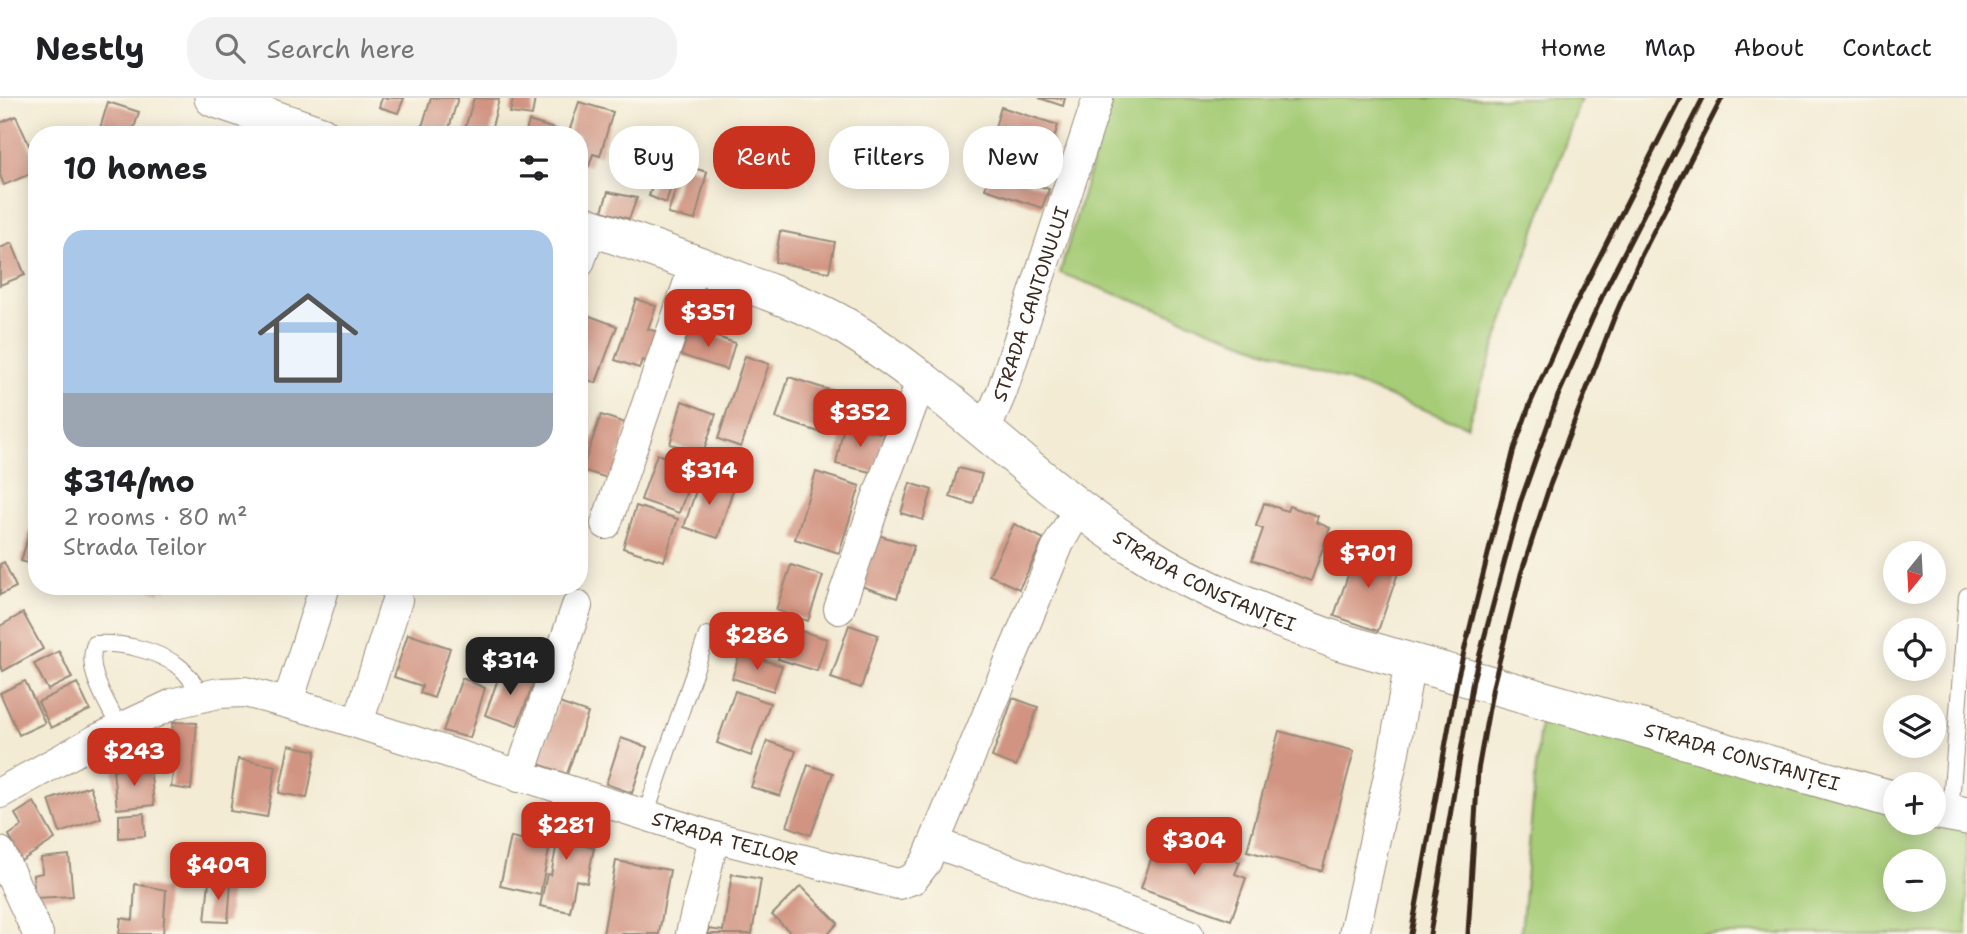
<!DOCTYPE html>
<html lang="en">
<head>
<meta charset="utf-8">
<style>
	body { margin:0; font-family:"Shantell Sans",sans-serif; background:#f2f2f2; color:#202124; height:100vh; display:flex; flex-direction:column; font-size:26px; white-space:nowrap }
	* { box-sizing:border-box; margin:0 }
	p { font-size:23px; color:#757577 }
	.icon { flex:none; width:38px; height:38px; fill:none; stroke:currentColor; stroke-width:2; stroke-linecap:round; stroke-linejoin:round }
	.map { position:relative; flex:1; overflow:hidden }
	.details { position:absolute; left:28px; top:28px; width:560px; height:469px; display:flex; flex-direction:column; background:#fff; border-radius:28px; box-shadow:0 4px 18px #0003 }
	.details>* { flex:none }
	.guide { position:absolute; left:609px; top:28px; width:665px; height:63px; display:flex; gap:14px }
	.needle { width:46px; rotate:198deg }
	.fabs { position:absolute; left:1883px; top:443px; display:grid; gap:14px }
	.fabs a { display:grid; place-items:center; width:63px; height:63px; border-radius:50%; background:#fff; box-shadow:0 4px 18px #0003; font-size:35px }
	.price { position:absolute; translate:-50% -60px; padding:0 16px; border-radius:14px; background:#c8321e; color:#fff; font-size:23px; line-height:46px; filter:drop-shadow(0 2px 4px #0008) }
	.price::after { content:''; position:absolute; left:50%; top:42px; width:21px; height:16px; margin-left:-10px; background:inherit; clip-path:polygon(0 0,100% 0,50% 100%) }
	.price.selected { background:#222; color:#fff }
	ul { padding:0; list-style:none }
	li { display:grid; align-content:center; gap:14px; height:371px; padding:0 35px }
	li+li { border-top:2px solid #e0e0e0 }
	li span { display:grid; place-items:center; height:217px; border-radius:21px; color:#555 }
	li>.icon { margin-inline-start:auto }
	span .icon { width:126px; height:126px; fill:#fffc; stroke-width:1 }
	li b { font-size:30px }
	h2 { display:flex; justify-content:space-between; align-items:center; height:84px; padding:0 35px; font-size:30px }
	.tag { padding:0 24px; border-radius:28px; background:#fff; box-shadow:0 4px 18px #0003; font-size:24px; line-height:63px }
	.tag.selected { background:#c8321e; color:#fff }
	header { display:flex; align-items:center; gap:42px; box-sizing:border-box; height:98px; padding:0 35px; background:#fff; border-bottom:2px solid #e0e0e0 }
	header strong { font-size:33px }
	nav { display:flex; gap:38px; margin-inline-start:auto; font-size:24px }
	.search { width:490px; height:63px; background:#f2f2f2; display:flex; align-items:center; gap:18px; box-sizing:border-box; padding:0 24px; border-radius:28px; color:#757577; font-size:26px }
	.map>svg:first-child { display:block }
</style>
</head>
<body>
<header>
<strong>Nestly</strong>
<div class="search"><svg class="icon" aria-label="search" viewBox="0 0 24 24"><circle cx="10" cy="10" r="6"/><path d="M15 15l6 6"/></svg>Search here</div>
<nav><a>Home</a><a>Map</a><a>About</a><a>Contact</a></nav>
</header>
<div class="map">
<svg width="1967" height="836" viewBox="0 0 1967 836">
	<rect width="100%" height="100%" fill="#fbf7ec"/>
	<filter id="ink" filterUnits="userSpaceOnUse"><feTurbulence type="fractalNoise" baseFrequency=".0143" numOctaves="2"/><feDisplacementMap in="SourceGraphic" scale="14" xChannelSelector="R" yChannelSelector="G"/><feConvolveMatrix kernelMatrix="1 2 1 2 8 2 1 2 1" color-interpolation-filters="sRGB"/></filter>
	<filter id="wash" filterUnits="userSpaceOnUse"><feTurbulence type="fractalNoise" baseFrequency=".00686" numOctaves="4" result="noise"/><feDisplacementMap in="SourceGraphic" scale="28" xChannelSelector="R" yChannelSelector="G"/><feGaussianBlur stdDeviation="1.57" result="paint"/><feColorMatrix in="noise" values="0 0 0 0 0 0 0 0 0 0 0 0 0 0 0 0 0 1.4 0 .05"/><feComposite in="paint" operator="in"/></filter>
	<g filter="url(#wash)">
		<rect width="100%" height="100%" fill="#f3ebd4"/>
		<g fill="#a6cc77" stroke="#707b4a" stroke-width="2" fill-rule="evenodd">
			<polygon points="1111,0 1581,0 1467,328 1060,175"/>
			<path d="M1543,591L1895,688V724H1934L1967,702V836H1521ZM1895,763H1934V802H1895Z"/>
		</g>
		<g id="blocks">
			<g fill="#d29482">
				<polygon points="382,0 404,0 398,15 379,9"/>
				<polygon points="431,0 458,0 447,37 420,35"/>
				<polygon points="474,0 499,1 490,37 463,37"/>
				<polygon points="513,0 535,0 532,18 510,15"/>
				<polygon points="1039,0 1065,0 1063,8"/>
				<polygon points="108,4 139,14 132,37 98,37"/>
				<polygon points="579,4 613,14 600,58 593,56 589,68 582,66 580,72 579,37 568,37"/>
				<polygon points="1001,9 1058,27 1052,47 995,29"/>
				<polygon points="16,18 37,65 37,73 4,87 0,77 0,25"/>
				<polygon points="529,23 564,34 563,37 525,37"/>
				<polygon points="662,59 679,62 666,105 649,98"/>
				<polygon points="683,67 707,74 695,122 668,116"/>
				<polygon points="992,72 1049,91 1042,110 985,91"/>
				<polygon points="608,94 637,100 629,121 602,113"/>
				<polygon points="780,133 835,144 829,174 775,164"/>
				<polygon points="12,145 25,177 0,187 0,150"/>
				<polygon points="636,201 656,208 648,231 658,234 648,264 642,262 639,270 615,262"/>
				<polygon points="579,214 617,228 596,285 579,279"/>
				<polygon points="690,230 735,245 727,272 681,257"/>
				<polygon points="745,258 769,266 741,349 718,341"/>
				<polygon points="789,279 835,294 822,335 776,320"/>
				<polygon points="682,303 716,316 703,355 670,346"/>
				<polygon points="601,317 628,326 614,382 582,372"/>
				<polygon points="844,327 884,336 875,375 836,366"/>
				<polygon points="657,356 695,370 679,415 641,402"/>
				<polygon points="958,370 982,376 973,406 950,399"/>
				<polygon points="816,374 860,388 839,455 795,441"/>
				<polygon points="701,377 734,388 718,440 684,429"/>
				<polygon points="910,385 932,392 923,422 901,415"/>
				<polygon points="1264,405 1287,413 1289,408 1318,418 1316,424 1330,430 1311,483 1252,462 1263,431 1256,428"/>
				<polygon points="636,408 678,421 664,463 623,450"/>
				<polygon points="32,426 37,428 37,468 21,463"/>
				<polygon points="1014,426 1044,441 1019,491 989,477"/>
				<polygon points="878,437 914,448 897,500 861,488"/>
				<polygon points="1357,451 1401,466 1378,533 1334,518"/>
				<polygon points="4,464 16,489 0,497 0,466"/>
				<polygon points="791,467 823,478 808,523 776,512"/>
				<polygon points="142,488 162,488 159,495"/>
				<polygon points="23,515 43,551 3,573 0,567 0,528"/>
				<polygon points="849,527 878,537 861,590 831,580"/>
				<polygon points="788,529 827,541 817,573 778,561"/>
				<polygon points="408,536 450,550 434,600 420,595 422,588 394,579"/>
				<polygon points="59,553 72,580 48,592 34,566"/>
				<polygon points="740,555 782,568 773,593 732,580"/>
				<polygon points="502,570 535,581 517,628 485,617"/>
				<polygon points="462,580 485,590 470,640 443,633"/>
				<polygon points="25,583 45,625 19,637 0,595"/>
				<polygon points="77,585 90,612 51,630 38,604"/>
				<polygon points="735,593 770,605 751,658 717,645"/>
				<polygon points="1013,600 1038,609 1016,668 992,659"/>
				<polygon points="559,605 588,615 567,676 538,666"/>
				<polygon points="173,624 197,625 191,692 171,689 175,662 170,661"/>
				<polygon points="1279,633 1354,653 1322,773 1247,753"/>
				<polygon points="621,640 647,649 632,695 606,686"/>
				<polygon points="767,643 796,653 780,698 751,689"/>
				<polygon points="289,647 316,653 307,700 279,695"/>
				<polygon points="238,661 276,668 267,719 230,713"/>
				<polygon points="808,667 833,675 811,737 787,728"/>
				<polygon points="150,668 154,707 117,711 113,672"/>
				<polygon points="90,688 101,720 60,735 49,702"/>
				<polygon points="34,704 55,741 21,763 9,737 22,728 15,716"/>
				<polygon points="557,706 575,709 570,736 588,739 586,748 594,750 587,785 576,782 570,814 540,808 547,776 551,777 558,739 550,738"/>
				<polygon points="144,715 145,738 119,740 119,717"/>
				<polygon points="1160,736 1240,764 1235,776 1246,780 1231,822 1141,790"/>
				<polygon points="511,739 550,747 540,797 500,788"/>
				<polygon points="69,757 73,798 35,800 33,777 42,775 41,760"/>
				<polygon points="616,763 670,772 659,836 603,836"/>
				<polygon points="732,776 761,781 752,836 708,836 709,831 723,833"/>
				<polygon points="209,783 231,785 228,824 205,823"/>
				<polygon points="135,786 166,792 163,836 119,836 121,820 133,822"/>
				<polygon points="801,788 838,825 828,836 792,836 772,817"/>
			</g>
		</g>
	</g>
	<g filter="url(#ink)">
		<use href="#blocks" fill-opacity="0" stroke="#978a79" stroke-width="2"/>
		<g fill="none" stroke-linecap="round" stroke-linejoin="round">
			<defs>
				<g id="service">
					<path d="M120,631C109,606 84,573 95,546C122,544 154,552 177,567C187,573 195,588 202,597"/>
					<polyline points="1950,717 1967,498"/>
					<polyline points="645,718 707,537"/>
				</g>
				<g id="minor">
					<polyline points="579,165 592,130"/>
					<path id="s1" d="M986,331L1002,293L1098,0"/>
					<polyline points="606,426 695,166"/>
					<polyline points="839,511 877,400 922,281"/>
					<polyline points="288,604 325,488"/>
					<polyline points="358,625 397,502"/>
					<polyline points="519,679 577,508"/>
					<path id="s2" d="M0,695L98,641L175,605L219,595L245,594L325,615L714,739L898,786L913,781L926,764L1059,445L1079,410"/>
					<polyline points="935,745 1188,836"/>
					<polyline points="0,754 38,836"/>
					<polyline points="691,836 714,739"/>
					<polyline points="1354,836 1393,659 1410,564"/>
				</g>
				<g id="tertiary">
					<polyline points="213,0 321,37"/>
					<path id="s3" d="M579,125C638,145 696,165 753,188C784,200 817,211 845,228C951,293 1035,386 1139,452C1202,493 1272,519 1341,544L1895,702"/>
					<polyline points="1934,712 1967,718"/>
				</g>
			</defs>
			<use href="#service" stroke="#978a79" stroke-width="18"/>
			<use href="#minor" stroke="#978a79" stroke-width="32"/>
			<use href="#tertiary" stroke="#978a79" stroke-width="39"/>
			<use href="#service" stroke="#fff" stroke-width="16"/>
			<use href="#minor" stroke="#fff" stroke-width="30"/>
			<use href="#tertiary" stroke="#fff" stroke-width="37"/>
			<g stroke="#3b2a1e" stroke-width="5">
				<polyline points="1411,836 1458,578 1514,351 1530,306 1570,217 1680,0"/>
				<polyline points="1430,836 1473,582 1520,405 1558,298 1605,192 1703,0"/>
				<polyline points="1468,836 1478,672 1493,588 1521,476 1550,387 1614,220 1641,158 1722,0"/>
			</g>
		</g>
	</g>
	<g text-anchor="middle" stroke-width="5" stroke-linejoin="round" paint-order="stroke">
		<g font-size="19" fill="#3b2a1e" stroke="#fbf7ec">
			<text dy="7" stroke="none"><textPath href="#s1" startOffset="133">STRADA CANTONULUI</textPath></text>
			<text dy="7" stroke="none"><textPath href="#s3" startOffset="728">STRADA CONSTANȚEI</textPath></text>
			<text dy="7" stroke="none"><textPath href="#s3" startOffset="1295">STRADA CONSTANȚEI</textPath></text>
			<text dy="7" stroke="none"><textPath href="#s2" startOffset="770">STRADA TEILOR</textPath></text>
		</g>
	</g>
</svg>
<div class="fabs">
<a><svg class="needle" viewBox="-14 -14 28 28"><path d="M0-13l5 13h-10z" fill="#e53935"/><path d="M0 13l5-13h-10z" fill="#757577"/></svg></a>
<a><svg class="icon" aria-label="locate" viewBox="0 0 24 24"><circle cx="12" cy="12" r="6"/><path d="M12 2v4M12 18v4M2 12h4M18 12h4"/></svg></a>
<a><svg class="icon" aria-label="layers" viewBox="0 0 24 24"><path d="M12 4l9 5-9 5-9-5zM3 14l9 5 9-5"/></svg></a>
<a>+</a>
<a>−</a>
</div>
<b class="price" style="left:708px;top:251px">$351</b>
<b class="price" style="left:860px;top:351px">$352</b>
<b class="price" style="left:709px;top:409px">$314</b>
<b class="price" style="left:1368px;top:492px">$701</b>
<b class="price" style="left:757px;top:574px">$286</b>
<b class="price selected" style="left:510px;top:599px">$314</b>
<b class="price" style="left:134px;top:690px">$243</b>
<b class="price" style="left:566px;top:764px">$281</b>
<b class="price" style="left:1194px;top:779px">$304</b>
<b class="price" style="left:218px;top:804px">$409</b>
<div class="guide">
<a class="tag">Buy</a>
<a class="tag selected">Rent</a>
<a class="tag">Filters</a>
<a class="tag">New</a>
</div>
<section class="details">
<h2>10 homes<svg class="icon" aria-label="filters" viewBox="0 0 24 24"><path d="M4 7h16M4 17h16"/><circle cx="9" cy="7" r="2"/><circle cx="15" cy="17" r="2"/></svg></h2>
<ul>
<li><span style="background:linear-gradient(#a9c7e8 75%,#9aa5b1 0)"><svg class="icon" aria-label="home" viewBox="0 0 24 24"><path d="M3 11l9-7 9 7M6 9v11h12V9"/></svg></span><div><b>$314/mo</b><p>2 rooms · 80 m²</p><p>Strada Teilor</p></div></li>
</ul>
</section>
</div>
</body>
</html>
